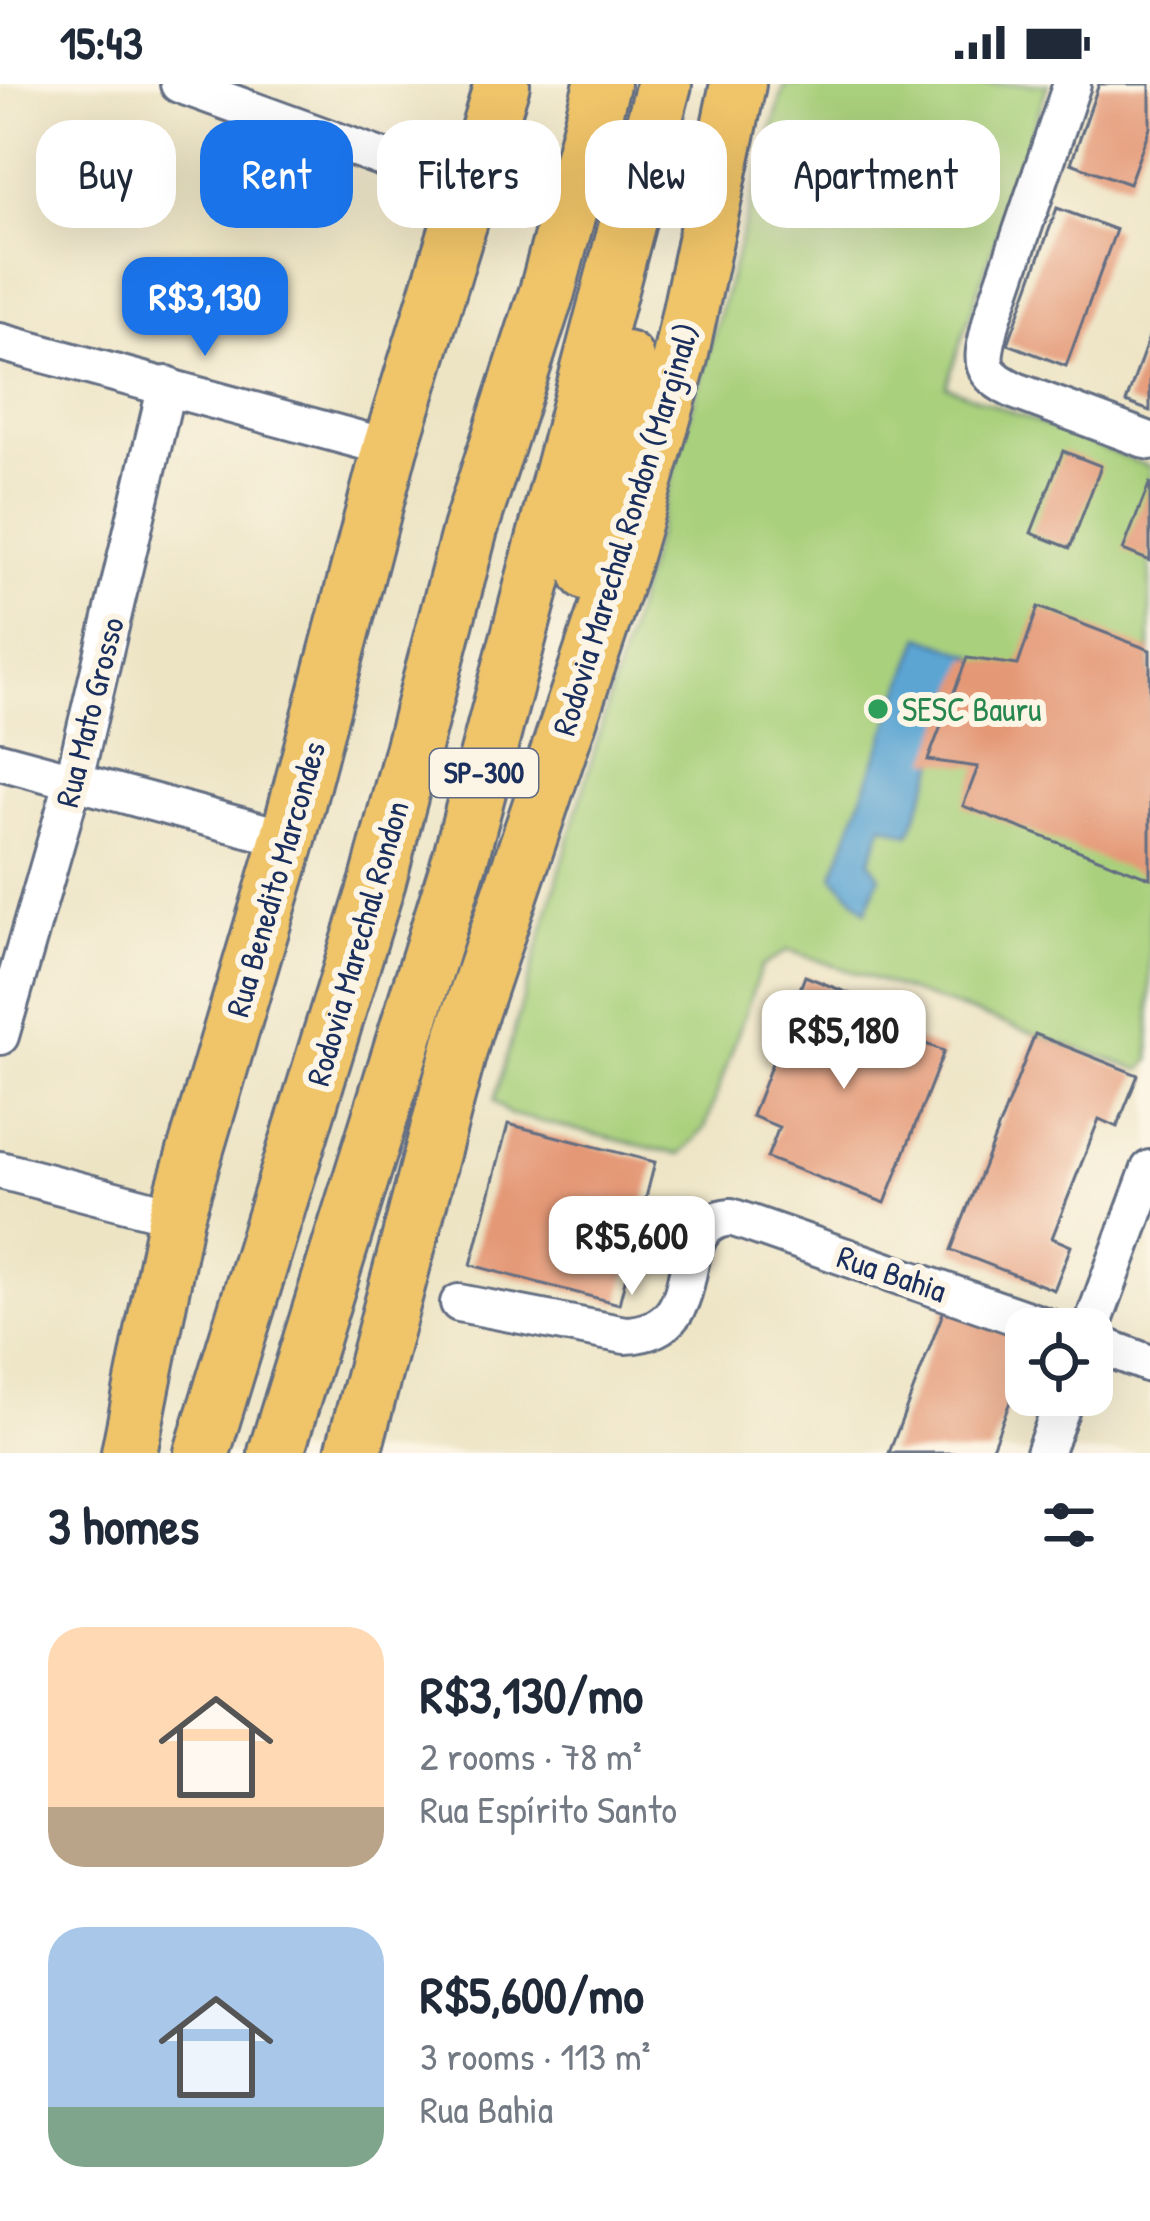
<!DOCTYPE html>
<html lang="en">
<head>
<meta charset="utf-8">
<style>
	body { margin:0; font-family:"Patrick Hand",sans-serif; background:#f2f2f3; color:#1f2937; height:100vh; display:flex; flex-direction:column; font-size:45px; white-space:nowrap }
	* { box-sizing:border-box; margin:0 }
	p { font-size:39px; color:#747a83 }
	.icon { flex:none; width:66px; height:66px; fill:none; stroke:currentColor; stroke-width:2; stroke-linecap:round; stroke-linejoin:round }
	.map { position:relative; height:1369px; overflow:hidden }
	.drawer { display:flex; flex-direction:column; background:#fff; flex:1 }
	.drawer>* { flex:none }
	.hud { position:absolute; left:36px; top:36px; width:1080px; height:108px; display:flex; gap:24px }
	.buttons { position:absolute; left:1005px; top:1224px; display:grid; gap:24px }
	.buttons a { display:grid; place-items:center; width:108px; height:108px; border-radius:24px; background:#fff; box-shadow:0 12px 48px #0002; font-size:60px }
	.price { position:absolute; translate:-50% -102px; padding:0 27px; border-radius:24px; background:#fff; color:#222; font-size:39px; line-height:78px; filter:drop-shadow(0 3px 6px #0008) }
	.price::after { content:''; position:absolute; left:50%; top:72px; width:36px; height:27px; margin-left:-18px; background:inherit; clip-path:polygon(0 0,100% 0,50% 100%) }
	.price.selected { background:#1a73e8; color:#fff }
	ul { padding:0; list-style:none }
	li { display:flex; align-items:center; gap:36px; height:300px; padding:0 48px }
	li span { display:grid; place-items:center; flex:none; width:336px; height:240px; border-radius:36px; color:#555 }
	li>.icon { margin-inline-start:auto }
	span .icon { width:144px; height:144px; fill:#fffc; stroke-width:1 }
	li b { font-size:51px }
	h2 { display:flex; justify-content:space-between; align-items:center; height:144px; padding:0 48px; font-size:51px }
	.chip { padding:0 42px; border-radius:36px; background:#fff; box-shadow:0 12px 48px #0002; font-size:42px; line-height:108px }
	.chip.selected { background:#1a73e8; color:#fff }
	.status { display:flex; justify-content:space-between; align-items:center; height:84px; padding:0 60px; background:#fff; direction:ltr }
	.status svg { height:33px; fill:currentColor }
	.map>svg:first-child { display:block }
</style>
</head>
<body>
<div class="status"><b>15:43</b><svg viewBox="0 0 49 12"><path d="M0 12V9h3v3zM5 12V6h3v6zM10 12V3h3v9zM15 12V0h3v12zM26 1h20v11H26zM47 4h2v5h-2z"/></svg></div>
<div class="map">
<svg width="1150" height="1369" viewBox="0 0 1150 1369">
	<rect width="100%" height="100%" fill="#fcf5e5"/>
	<filter id="ink" filterUnits="userSpaceOnUse"><feTurbulence type="fractalNoise" baseFrequency=".00833" numOctaves="2"/><feDisplacementMap in="SourceGraphic" scale="24" xChannelSelector="R" yChannelSelector="G"/><feConvolveMatrix kernelMatrix="1 2 1 2 8 2 1 2 1" color-interpolation-filters="sRGB"/></filter>
	<filter id="wash" filterUnits="userSpaceOnUse"><feTurbulence type="fractalNoise" baseFrequency=".004" numOctaves="4" result="noise"/><feDisplacementMap in="SourceGraphic" scale="48" xChannelSelector="R" yChannelSelector="G"/><feGaussianBlur stdDeviation="2.7" result="paint"/><feColorMatrix in="noise" values="0 0 0 0 0 0 0 0 0 0 0 0 0 0 0 0 0 1.4 0 .05"/><feComposite in="paint" operator="in"/></filter>
	<g filter="url(#wash)">
		<rect width="100%" height="100%" fill="#ede4c4"/>
		<polygon fill="#a9d07b" stroke="#62806c" stroke-width="3" points="785,0 1048,0 946,302 1150,383 1150,976 1141,986 788,866 761,883 705,1044 680,1071 509,1030 494,1017"/>
		<polygon fill="#5ca5d3" stroke="#3c6a98" stroke-width="3" points="921,552 975,572 910,750 883,741 870,777 880,792 866,827 833,792"/>
		<g id="blocks">
			<g fill="#e49876">
				<polygon points="1099,0 1150,0 1150,43 1129,100 1071,79"/>
				<polygon points="1057,124 1116,146 1066,282 1008,260"/>
				<polygon points="1149,253 1150,253 1150,327 1126,318"/>
				<polygon points="1063,367 1101,382 1070,464 1031,449"/>
				<polygon points="1150,398 1150,477 1123,466"/>
				<polygon points="1038,523 1150,566 1150,794 963,722 978,683 928,676 967,574 1018,581"/>
				<polygon points="805,892 866,916 859,934 944,967 885,1119 767,1074 779,1043 752,1032"/>
				<polygon points="1035,950 1138,991 1117,1043 1099,1035 1052,1154 1071,1162 1054,1206 951,1166"/>
				<polygon points="508,1040 655,1078 619,1220 471,1181"/>
				<polygon points="946,1221 1026,1252 1026,1277 990,1369 889,1369"/>
			</g>
		</g>
	</g>
	<g filter="url(#ink)">
		<use href="#blocks" fill-opacity="0" stroke="#646e82" stroke-width="3"/>
		<g fill="none" stroke-linecap="round" stroke-linejoin="round">
			<defs>
				<g id="minor">
					<polyline points="179,0 468,105"/>
					<path d="M1072,0L992,235C983,275 974,287 1016,307L1150,357"/>
					<polyline points="0,258 390,364"/>
					<polyline points="0,677 288,755"/>
					<polyline points="0,952 74,695 167,301"/>
					<polyline points="0,1086 176,1132"/>
					<path d="M459,1219L625,1251C719,1247 661,1139 731,1133L1053,1245"/>
					<polyline points="1091,1245 1150,1085"/>
					<polyline points="1092,1258 1150,1280"/>
					<polyline points="1044,1369 1066,1311"/>
				</g>
				<g id="highway">
					<polyline points="588,489 626,275"/>
					<polyline points="129,1369 176,1132 288,755 390,364 502,0"/>
					<polyline points="202,1369 378,797 470,445 547,208 602,0"/>
					<polyline points="276,1369 461,772 664,0"/>
					<polyline points="353,1369 464,948 622,479 680,274 738,0"/>
				</g>
			</defs>
			<use href="#minor" stroke="#646e82" stroke-width="42"/>
			<use href="#highway" stroke="#646e82" stroke-width="60"/>
			<use href="#minor" stroke="#fff" stroke-width="36"/>
			<use href="#highway" stroke="#f0c469" stroke-width="54"/>
		</g>
	</g>
	<circle fill="#2e9e5b" stroke="#fcf5e5" stroke-width="4.5" cx="878" cy="625" r="12"/>
	<g text-anchor="middle" stroke-width="12" stroke-linejoin="round" paint-order="stroke">
		<rect fill="#fcf5e5" stroke="#5e6a86" stroke-width="3" x="430" y="665" width="108" height="48" rx="9"/>
		<g font-size="30" font-weight="bold" fill="#1b2f5e">
			<text x="484" y="699">SP-300</text>
		</g>
		<g font-size="33" fill="#1b2f5e" stroke="#fcf5e5">
			<text transform="translate(625 445) rotate(-73)" y="12">Rodovia Marechal Rondon (Marginal)</text>
			<text transform="translate(89 628) rotate(-76)" y="12">Rua Mato Grosso</text>
			<text transform="translate(275 795) rotate(-74)" y="12">Rua Benedito Marcondes</text>
			<text transform="translate(357 859) rotate(-74)" y="12">Rodovia Marechal Rondon</text>
			<text transform="translate(892 1189) rotate(19)" y="12">Rua Bahia</text>
		</g>
		<g font-size="33" fill="#27864d" stroke="#fcf5e5" text-anchor="start">
			<text x="902" y="637">SESC Bauru</text>
		</g>
	</g>
</svg>
<div class="buttons">
<a><svg class="icon" aria-label="locate" viewBox="0 0 24 24"><circle cx="12" cy="12" r="6"/><path d="M12 2v4M12 18v4M2 12h4M18 12h4"/></svg></a>
</div>
<b class="price selected" style="left:205px;top:275px">R$3,130</b>
<b class="price" style="left:844px;top:1008px">R$5,180</b>
<b class="price" style="left:632px;top:1214px">R$5,600</b>
<div class="hud">
<a class="chip">Buy</a>
<a class="chip selected">Rent</a>
<a class="chip">Filters</a>
<a class="chip">New</a>
<a class="chip">Apartment</a>
</div>
</div>
<section class="drawer">
<h2>3 homes<svg class="icon" aria-label="filters" viewBox="0 0 24 24"><path d="M4 7h16M4 17h16"/><circle cx="9" cy="7" r="2"/><circle cx="15" cy="17" r="2"/></svg></h2>
<ul>
<li><span style="background:linear-gradient(#ffd9b3 75%,#b9a48a 0)"><svg class="icon" aria-label="home" viewBox="0 0 24 24"><path d="M3 11l9-7 9 7M6 9v11h12V9"/></svg></span><div><b>R$3,130/mo</b><p>2 rooms · 78 m²</p><p>Rua Espírito Santo</p></div></li>
<li><span style="background:linear-gradient(#a9c7e8 75%,#7fa58c 0)"><svg class="icon" aria-label="home" viewBox="0 0 24 24"><path d="M3 11l9-7 9 7M6 9v11h12V9"/></svg></span><div><b>R$5,600/mo</b><p>3 rooms · 113 m²</p><p>Rua Bahia</p></div></li>
</ul>
</section>
</body>
</html>
